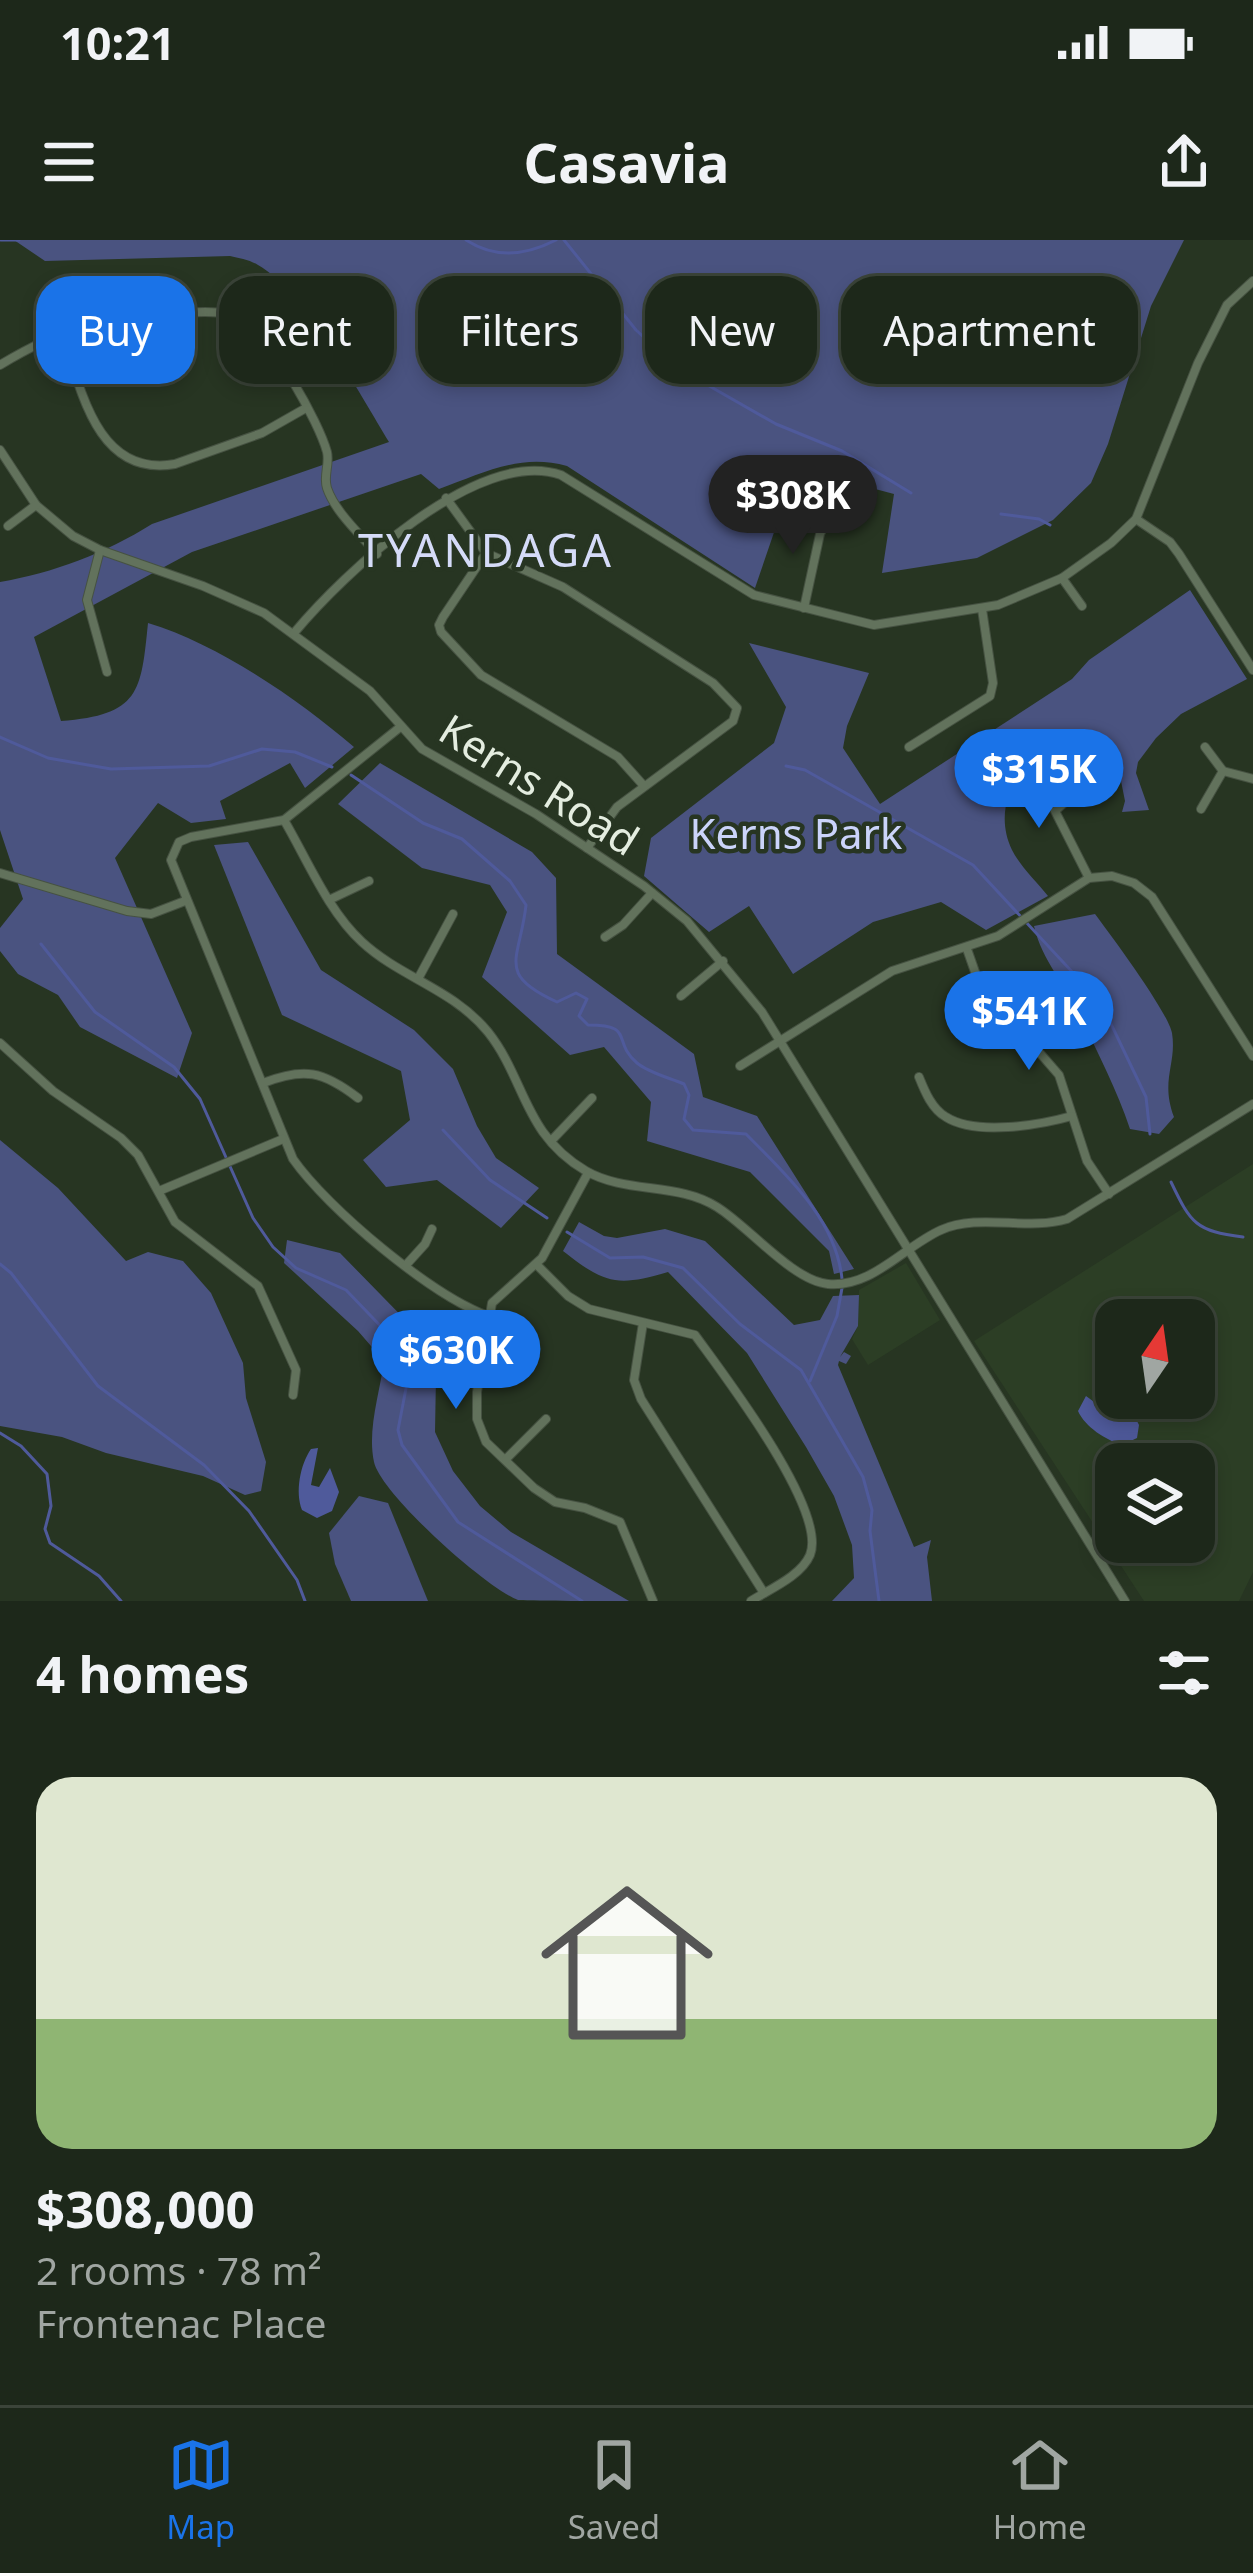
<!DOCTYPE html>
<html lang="en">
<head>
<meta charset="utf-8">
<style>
	body { margin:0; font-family:"Noto Sans",sans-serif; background:#253023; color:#f1f3f6; height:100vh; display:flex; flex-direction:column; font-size:45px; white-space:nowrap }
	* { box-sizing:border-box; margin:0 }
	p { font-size:39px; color:#a0a6a2 }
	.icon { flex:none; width:66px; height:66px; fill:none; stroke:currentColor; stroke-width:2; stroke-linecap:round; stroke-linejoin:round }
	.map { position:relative; height:1361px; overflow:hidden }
	.drawer { display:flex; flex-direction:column; background:#1d281a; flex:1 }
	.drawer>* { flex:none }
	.top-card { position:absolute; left:36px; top:36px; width:1182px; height:108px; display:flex; gap:24px }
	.needle { width:78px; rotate:13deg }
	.controls { position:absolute; left:1095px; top:1059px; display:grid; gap:24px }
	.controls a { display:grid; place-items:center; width:120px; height:120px; border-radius:24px; background:#1d281a; box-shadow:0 6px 18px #0003,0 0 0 3px #3b4439; font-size:60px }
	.price { position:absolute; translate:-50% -102px; padding:0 27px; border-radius:42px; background:#1a73e8; color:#fff; font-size:39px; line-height:78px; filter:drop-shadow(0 3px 6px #0008) }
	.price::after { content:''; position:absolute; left:50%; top:72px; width:36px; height:27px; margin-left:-18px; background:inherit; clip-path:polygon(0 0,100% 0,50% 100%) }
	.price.selected { background:#222; color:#fff }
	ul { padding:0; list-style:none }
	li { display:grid; align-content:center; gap:24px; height:636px; padding:0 36px }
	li+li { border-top:3px solid #3b4439 }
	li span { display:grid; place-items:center; height:372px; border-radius:36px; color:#555 }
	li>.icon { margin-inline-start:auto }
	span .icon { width:216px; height:216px; fill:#fffc; stroke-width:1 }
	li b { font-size:51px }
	h2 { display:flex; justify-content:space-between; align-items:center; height:144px; padding:0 36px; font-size:51px }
	.tag { padding:0 42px; border-radius:36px; background:#1d281a; box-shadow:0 6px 18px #0003,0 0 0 3px #3b4439; font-size:42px; line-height:108px }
	.tag.selected { background:#1a73e8; color:#fff }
	.status { display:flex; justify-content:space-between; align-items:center; height:84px; padding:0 60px; background:#1d281a; direction:ltr }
	.status svg { height:33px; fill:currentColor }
	header { display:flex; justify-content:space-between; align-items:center; height:156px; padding:0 36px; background:#1d281a; font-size:54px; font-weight:700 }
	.dock { display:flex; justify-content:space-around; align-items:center; height:168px; border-top:3px solid #3b4439; background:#1d281a; font-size:33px; color:#a0a6a2 }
	.dock a { display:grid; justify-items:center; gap:6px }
	.dock .selected { color:#1a73e8 }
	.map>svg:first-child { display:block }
</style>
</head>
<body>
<div class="status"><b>10:21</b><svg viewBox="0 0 49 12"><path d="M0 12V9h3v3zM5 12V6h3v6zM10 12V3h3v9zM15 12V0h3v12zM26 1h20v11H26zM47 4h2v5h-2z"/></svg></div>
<header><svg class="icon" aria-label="menu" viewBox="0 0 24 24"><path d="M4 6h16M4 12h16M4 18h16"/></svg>Casavia<svg class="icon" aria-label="share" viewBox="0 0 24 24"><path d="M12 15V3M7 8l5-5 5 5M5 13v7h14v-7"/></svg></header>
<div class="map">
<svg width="1253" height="1361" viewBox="0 0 1253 1361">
	<rect width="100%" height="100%" fill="#273522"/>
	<g fill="#2c3e25" fill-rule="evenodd">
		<path d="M1253,924V1332L1239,1361H1144L974,1101ZM1116,1080H1194V1158H1116ZM1116,1224H1194V1302H1116Z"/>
		<polygon points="906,1023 940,1080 868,1125 852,1099 858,1086 859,1050"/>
	</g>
	<g fill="#4a5380">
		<path d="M14,0H1184L1151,66L1108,204L1091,243L1053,280L977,318L882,333L894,254L796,228L755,348L567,226C520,213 483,233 439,249L421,234L192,312L34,397L61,481C140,475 141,452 148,383C218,404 298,459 354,507L305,548L290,523L220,561L226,579L191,583L158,563L115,618L192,793L177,838L80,787L58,755L18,734L0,711V688L23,659L0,590V342C53,333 106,313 152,284L389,202C362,157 302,49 258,25C250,20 239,18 230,16L45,21Z"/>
		<path d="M1190,350L1247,439L1181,474L1156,498L1138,522L1136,533L1149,570L1122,572L1125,561L1118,526L1075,499C1027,511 988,559 1012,610C1020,626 1037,642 1048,656L986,690L941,662L873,682L793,734L749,666L709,692L644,636L651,598L774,503L786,467L749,403L869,433L847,486L843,508L880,564L1072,439L1089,420Z"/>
		<polygon points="380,523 532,612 556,638 557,714 694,814 703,857 757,876 854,1029 834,1034 829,1011 750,932 647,901 651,862 604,807 570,815 482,737 507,672 490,645 422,628 338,564"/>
		<polygon points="248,602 321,730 414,790 453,829 477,886 496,918 539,948 501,988 437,940 386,947 363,920 410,880 401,831 282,775 214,605"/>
		<path d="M1095,674C1110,694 1168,772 1172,793C1177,824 1160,840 1174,877L1159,894L1130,889C1117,850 1098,814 1081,777C1066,745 1042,721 1034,686Z"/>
		<polygon points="0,900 58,948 126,1021 148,1012 183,1021 211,1053 243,1123 246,1158 266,1222 261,1251 245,1255 203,1236 106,1213 62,1197 0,1186"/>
		<path d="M579,982L604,996L617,998L665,989L705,1001L794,1085L820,1080L833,1056L859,1055L858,1086L840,1117L844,1112L851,1116L846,1124L839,1121L838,1125L914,1307L931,1300L927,1317L932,1361H832L854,1338L852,1305L834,1256L806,1207L747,1113L668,1032C617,1047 605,1044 563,1011Z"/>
		<path d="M287,1000L340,1013L424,1099L436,1136L435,1192L453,1231L480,1266L511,1292L629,1361C605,1361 537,1361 518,1360C486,1348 381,1254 374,1222C367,1190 380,1152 384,1121L358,1091L284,1023Z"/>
		<polygon points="359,1256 388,1263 428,1361 351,1361 335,1324 329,1293"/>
	</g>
	<g fill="#4f5a9b">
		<path d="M1086,1156L1116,1178L1135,1177L1139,1185L1137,1198L1122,1205C1106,1200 1085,1187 1078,1171Z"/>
		<path d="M318,1208L311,1245L319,1247L330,1228L339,1252L332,1271L317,1278L302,1270C295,1252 300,1225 311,1209Z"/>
	</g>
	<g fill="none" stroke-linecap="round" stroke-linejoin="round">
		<g stroke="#4f5a9b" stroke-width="3">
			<polyline points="1,0 19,0"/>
			<path d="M466,0C495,19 527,15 556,0"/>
			<polyline points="564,0 636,90 676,127 776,184 842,211 911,253"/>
			<polyline points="1001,274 1039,279 1050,285"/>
			<polyline points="0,497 48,518 111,529 209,526 262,509 295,512 332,527"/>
			<polyline points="786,526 805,530 973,625 1101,763 1146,857 1150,894"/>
			<path d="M351,535L423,583L462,599L510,641L526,665C520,720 495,734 557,762L576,753L587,759L579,776L588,785C636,785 611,801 637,823C649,833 670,838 684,844L689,855L684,879L693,890L746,894C786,935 836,979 842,1039"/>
			<polyline points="41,704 95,772 174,827 200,859 253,978 273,1007 296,1028 346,1050 393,1099 408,1138 398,1190 402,1205 458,1282 582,1361"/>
			<polyline points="443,890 490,940 547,978"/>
			<path d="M1171,942C1191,984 1196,991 1243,997"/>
			<polyline points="567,992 610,1018 643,1017 683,1028 740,1084 801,1130 863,1237 872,1270 870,1291 879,1361"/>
			<polyline points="0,1024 11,1033 98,1146 204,1225 249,1271 297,1340 305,1361"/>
			<polyline points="810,1141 837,1076 842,1048"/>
			<polyline points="0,1193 21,1206 47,1234 51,1266 45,1289 50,1303 99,1336 121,1361"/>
		</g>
		<defs>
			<g id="minor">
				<polyline points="173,73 177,126"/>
				<path d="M62,90C80,147 96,238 175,224L262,193L306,168"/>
				<path d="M0,125C60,89 102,75 173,73C195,73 226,68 245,81C271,97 319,182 327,212C330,224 323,236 327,248C335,272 361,295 377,314"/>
				<polyline points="0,210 36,265 73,296 100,310 203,346 264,373 370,451 422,509 536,574 644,646 687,681 762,772 1125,1361"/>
				<polyline points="446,258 486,313 563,347 713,443 737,468 733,481 617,567 587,608"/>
				<polyline points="1136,279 1170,302 1179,314 1253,430"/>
				<polyline points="8,286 36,265"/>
				<polyline points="100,310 87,360 107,432"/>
				<polyline points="486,313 443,377 439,385 441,392 481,435 618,517 644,546"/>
				<polyline points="1062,338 1082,366"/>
				<polyline points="804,368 820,294 826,282"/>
				<path d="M294,393C343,334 478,206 561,235L754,355L874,385L998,365L1062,338L1111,303L1136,279L1198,123L1227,65L1253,41"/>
				<path d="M399,488L284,580L191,597L179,602L171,620L293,919C328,969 431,1055 488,1076"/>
				<polyline points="909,507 990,456 993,443 982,369"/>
				<polyline points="1205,507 1223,531 1253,539"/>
				<polyline points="1074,554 1055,571 1089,638"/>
				<polyline points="1201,569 1223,531"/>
				<path d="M284,580C307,619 328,671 362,702C401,738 453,749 488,792C526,840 523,894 586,931C626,954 678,942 717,967C748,986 793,1041 828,1044C872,1048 903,1007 941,990C979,973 1027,991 1067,979L1253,864"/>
				<polyline points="0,633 127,671 151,674 185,661"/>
				<polyline points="331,659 369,641"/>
				<polyline points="605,697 623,685 652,653"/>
				<polyline points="967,709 981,749 1001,783 1039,812 1059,835 1087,921 1109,954"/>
				<polyline points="419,737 453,674"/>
				<polyline points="681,756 723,721"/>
				<polyline points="0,803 53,851 121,898 138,915 175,982 258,1046 296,1130 293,1155"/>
				<polyline points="740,826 892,731 998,696 1089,638 1112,636 1134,643 1152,657 1253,816"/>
				<path d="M919,837C925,852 932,869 946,877C976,896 1040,885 1072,876"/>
				<path d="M263,843C304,827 323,831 358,858"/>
				<polyline points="551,901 592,858"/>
				<polyline points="588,933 542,1018 492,1063 477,1152 477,1179 486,1202 534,1248 555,1262 585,1268 620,1282 653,1361"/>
				<polyline points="159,951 283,899"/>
				<polyline points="406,1025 425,1004 432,989"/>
				<path d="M537,1025L568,1056L589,1069L695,1095C723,1134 828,1270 810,1315C801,1336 770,1349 751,1361"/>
				<polyline points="643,1083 634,1140 641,1159 764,1353"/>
				<polyline points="506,1219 546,1179"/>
			</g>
		</defs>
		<use href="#minor" stroke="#465242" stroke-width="10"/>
		<use href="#minor" stroke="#62725c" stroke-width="8"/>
	</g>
	<g text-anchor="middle" stroke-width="9" stroke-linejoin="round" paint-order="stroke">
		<g font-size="42" fill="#e4ede0" stroke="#273522">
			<text transform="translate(539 545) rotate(32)" y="15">Kerns Road</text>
		</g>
		<g font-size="42" fill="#cbd4fa" stroke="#273522">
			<text x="796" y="609">Kerns Park</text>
		</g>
		<g font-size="45" letter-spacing="3" fill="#d5dbf8" stroke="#273522">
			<text x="486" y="327">TYANDAGA</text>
		</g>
	</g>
</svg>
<div class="controls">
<a><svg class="needle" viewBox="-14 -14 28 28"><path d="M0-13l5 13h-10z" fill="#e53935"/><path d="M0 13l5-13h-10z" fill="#a0a6a2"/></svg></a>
<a><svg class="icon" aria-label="layers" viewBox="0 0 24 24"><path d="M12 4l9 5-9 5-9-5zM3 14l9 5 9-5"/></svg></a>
</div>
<b class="price selected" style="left:793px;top:317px">$308K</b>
<b class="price" style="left:1039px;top:591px">$315K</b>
<b class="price" style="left:1029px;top:833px">$541K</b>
<b class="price" style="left:456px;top:1172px">$630K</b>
<div class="top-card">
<a class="tag selected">Buy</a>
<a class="tag">Rent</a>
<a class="tag">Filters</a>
<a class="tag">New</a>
<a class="tag">Apartment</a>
</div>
</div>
<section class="drawer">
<h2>4 homes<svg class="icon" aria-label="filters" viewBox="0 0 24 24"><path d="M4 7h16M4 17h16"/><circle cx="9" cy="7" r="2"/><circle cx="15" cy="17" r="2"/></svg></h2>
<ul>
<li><span style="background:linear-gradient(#dfe7d0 65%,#8fb573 0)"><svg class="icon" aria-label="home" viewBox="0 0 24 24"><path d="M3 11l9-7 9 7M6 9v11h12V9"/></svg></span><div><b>$308,000</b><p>2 rooms · 78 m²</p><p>Frontenac Place</p></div></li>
</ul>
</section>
<nav class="dock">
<a class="selected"><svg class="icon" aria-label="map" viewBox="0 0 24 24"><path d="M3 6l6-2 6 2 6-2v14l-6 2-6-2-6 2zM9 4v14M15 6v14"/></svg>Map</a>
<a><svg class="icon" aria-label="saved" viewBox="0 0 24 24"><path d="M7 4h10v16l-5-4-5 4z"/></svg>Saved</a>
<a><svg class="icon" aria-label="home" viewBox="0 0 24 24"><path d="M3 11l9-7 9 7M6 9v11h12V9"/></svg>Home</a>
</nav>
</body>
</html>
